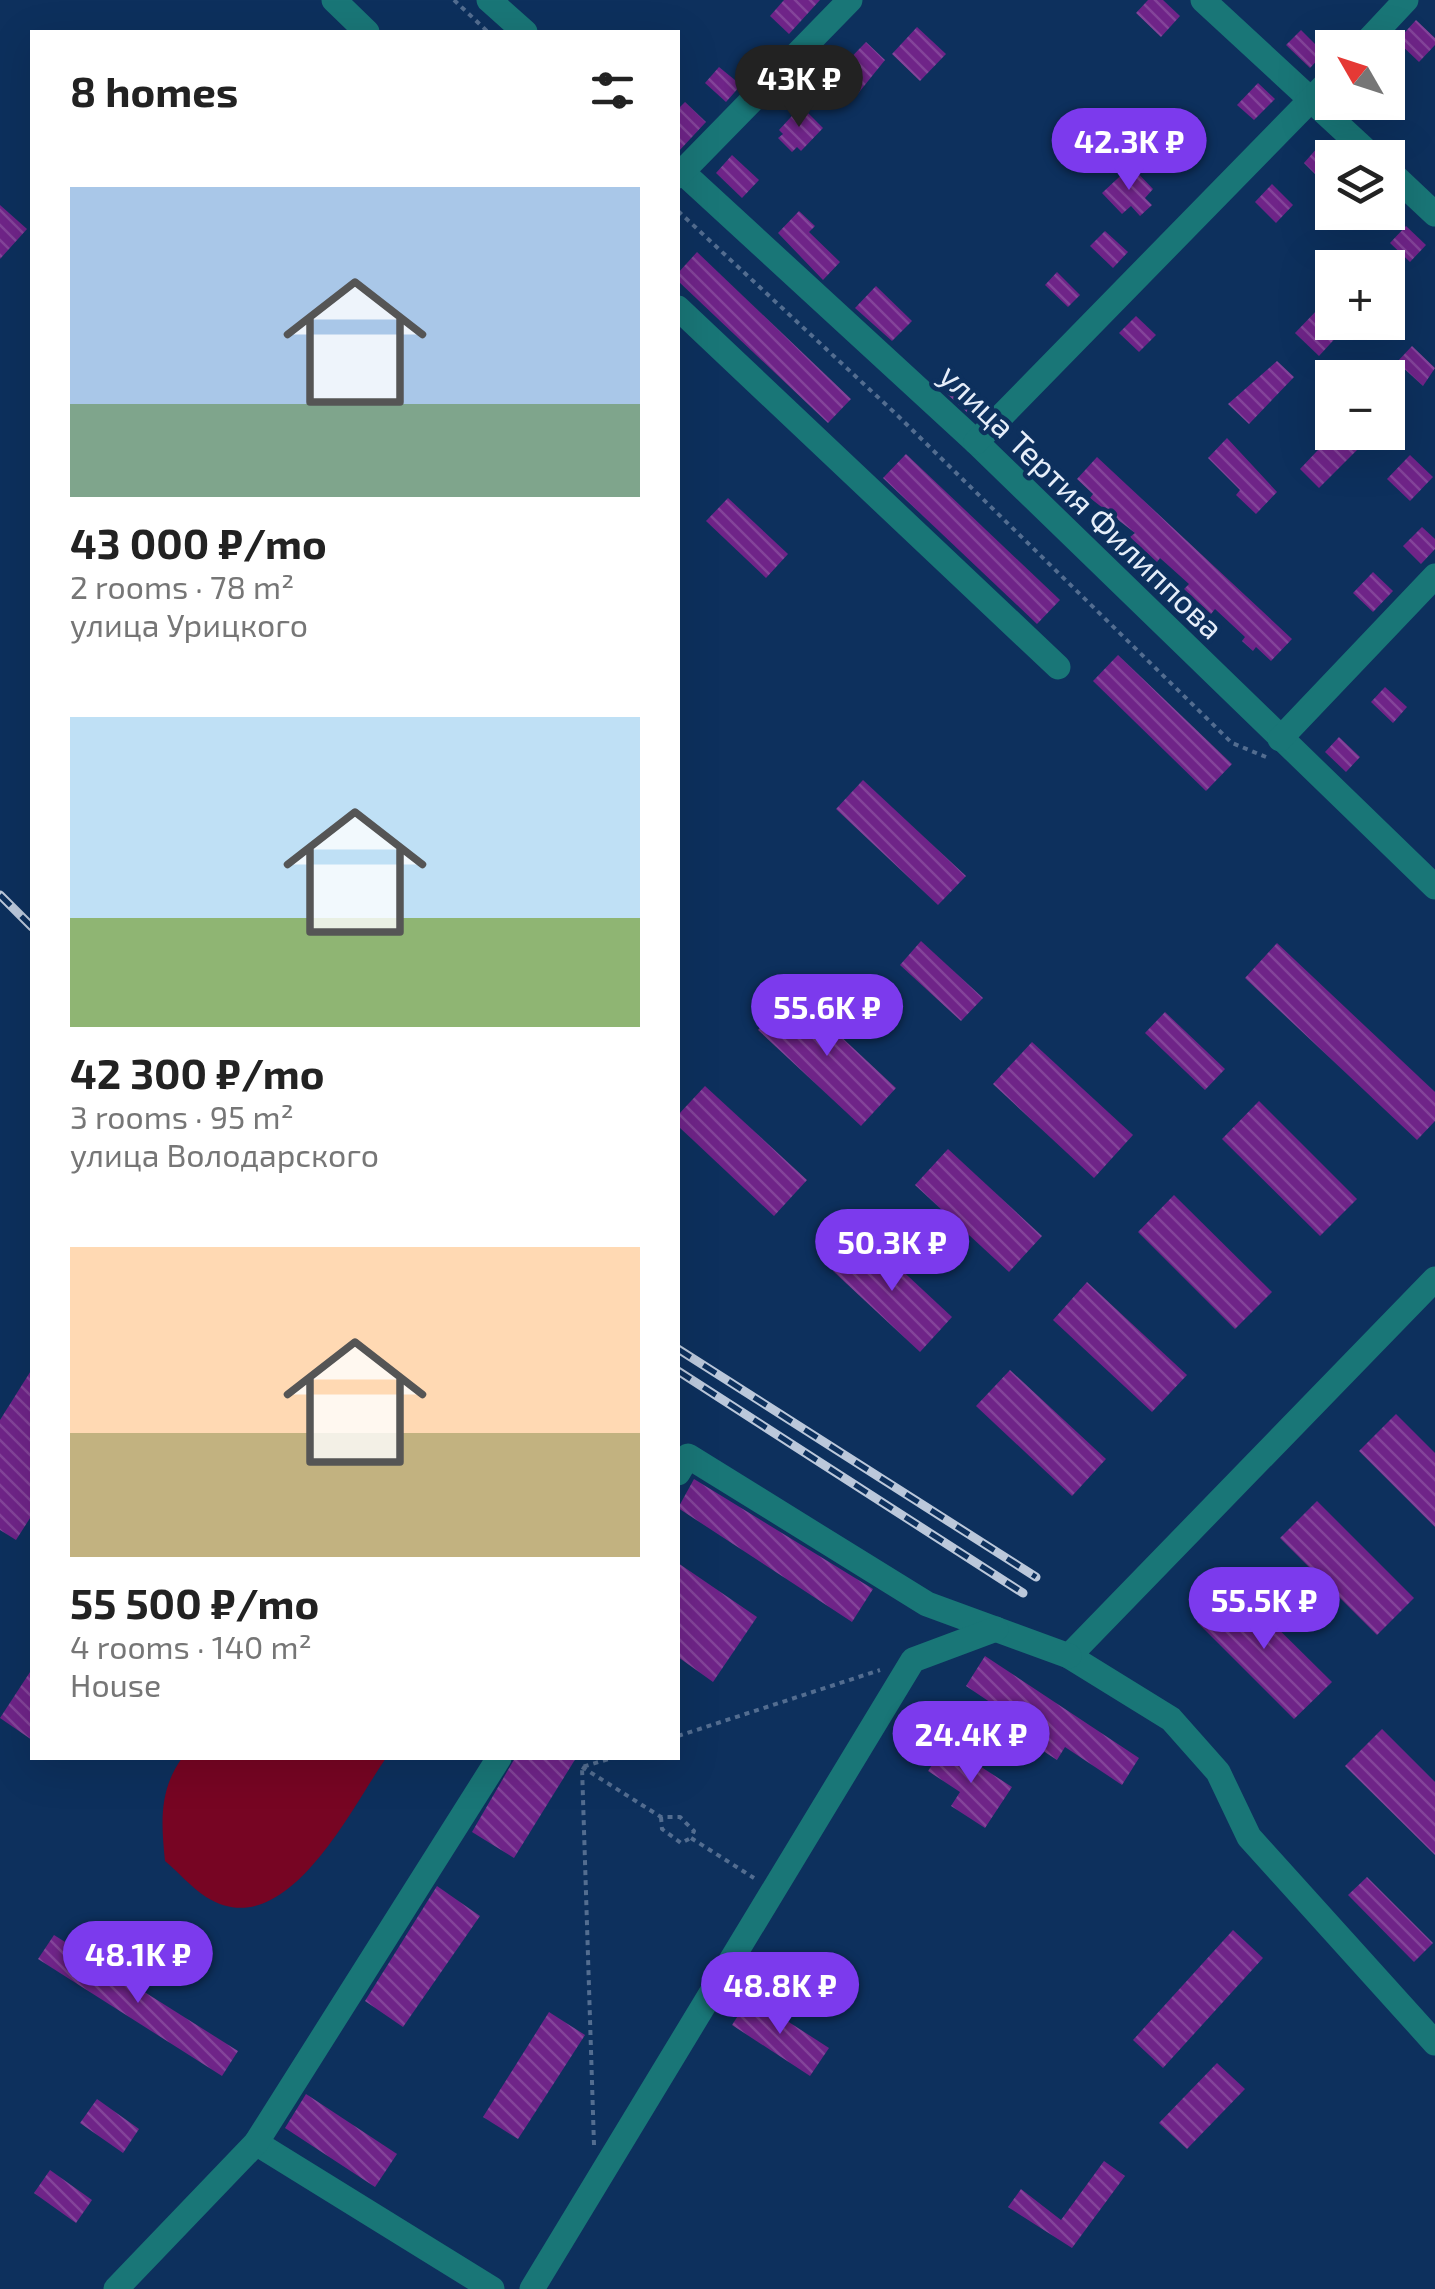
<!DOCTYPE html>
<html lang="en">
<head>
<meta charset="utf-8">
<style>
	body { margin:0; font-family:"Exo 2",sans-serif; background:#f6f6f6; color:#222; height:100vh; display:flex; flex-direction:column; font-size:38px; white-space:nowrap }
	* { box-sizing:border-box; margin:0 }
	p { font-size:32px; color:#767676 }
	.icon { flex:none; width:55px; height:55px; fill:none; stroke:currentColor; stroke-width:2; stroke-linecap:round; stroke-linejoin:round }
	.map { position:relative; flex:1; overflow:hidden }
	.drawer { position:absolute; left:30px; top:30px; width:650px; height:1730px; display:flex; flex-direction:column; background:#fff; border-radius:0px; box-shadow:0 10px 40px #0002 }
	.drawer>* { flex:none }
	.needle { width:65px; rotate:309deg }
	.controls { position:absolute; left:1315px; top:30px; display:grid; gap:20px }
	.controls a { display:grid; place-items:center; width:90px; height:90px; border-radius:0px; background:#fff; box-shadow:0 10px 40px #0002; font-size:50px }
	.price { position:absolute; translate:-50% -85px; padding:0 22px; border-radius:35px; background:#7c3aed; color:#fff; font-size:32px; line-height:65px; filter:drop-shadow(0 2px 5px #0008) }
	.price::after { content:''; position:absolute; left:50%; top:60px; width:30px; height:22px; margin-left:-15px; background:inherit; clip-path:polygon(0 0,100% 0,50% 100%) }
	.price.current { background:#222; color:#fff }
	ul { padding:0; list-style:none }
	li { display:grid; align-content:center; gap:20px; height:530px; padding:0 40px }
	li span { display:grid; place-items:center; height:310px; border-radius:0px; color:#555 }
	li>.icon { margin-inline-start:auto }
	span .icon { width:180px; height:180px; fill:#fffc; stroke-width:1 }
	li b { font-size:42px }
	h2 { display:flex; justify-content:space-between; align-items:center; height:120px; padding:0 40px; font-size:42px }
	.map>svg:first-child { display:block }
</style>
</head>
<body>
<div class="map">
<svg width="1435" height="2289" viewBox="0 0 1435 2289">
	<defs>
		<pattern id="building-back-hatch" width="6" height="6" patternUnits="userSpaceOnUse" patternTransform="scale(2.5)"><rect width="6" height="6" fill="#6f2488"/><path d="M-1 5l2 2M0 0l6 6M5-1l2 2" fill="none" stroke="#84449a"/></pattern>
	</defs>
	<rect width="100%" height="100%" fill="#0d305d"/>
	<path fill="#770523" d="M182,1758H386C350,1810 285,1947 206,1897C191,1887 178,1872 165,1861C161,1822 159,1790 182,1758Z"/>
	<g fill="url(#building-back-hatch)">
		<polygon points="784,0 820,0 789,34 770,16"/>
		<polygon points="1148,0 1163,0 1180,16 1161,37 1136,13"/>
		<polygon points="1416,20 1435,38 1435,45 1419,62 1397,41"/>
		<polygon points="917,27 946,54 920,81 892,54"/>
		<polygon points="1301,30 1324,53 1310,68 1286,45"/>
		<polygon points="866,42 885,60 856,96 834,75"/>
		<polygon points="719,67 741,85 726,102 705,83"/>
		<polygon points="1258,83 1275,99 1254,120 1237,105"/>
		<polygon points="685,102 706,122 678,152 678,109"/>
		<polygon points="801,106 823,128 801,151 797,147 792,152 778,138 783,134 779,130"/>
		<polygon points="1185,116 1207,138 1180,159 1161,141"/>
		<polygon points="1318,147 1332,161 1332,176 1325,184 1304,163"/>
		<polygon points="732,155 759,180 742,198 716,173"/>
		<polygon points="1131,166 1153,189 1145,198 1152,205 1140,216 1131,206 1122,214 1102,193"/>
		<polygon points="1272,184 1293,205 1276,223 1255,202"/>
		<polygon points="0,205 27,229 0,259"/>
		<polygon points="799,211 815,226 809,232 840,262 823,280 778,233"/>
		<polygon points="1406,226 1426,245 1410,262 1390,243"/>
		<polygon points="1105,231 1128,252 1113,268 1090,246"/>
		<polygon points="697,252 851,399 828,423 678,281 678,273"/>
		<polygon points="1057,272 1080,295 1068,307 1045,285"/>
		<polygon points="876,286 912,321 892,341 855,308"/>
		<polygon points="1318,309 1341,332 1319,356 1295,333"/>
		<polygon points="1136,316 1156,335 1139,352 1119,333"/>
		<polygon points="1412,346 1435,368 1423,386 1397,362"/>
		<polygon points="1277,361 1294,377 1249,424 1228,404"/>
		<polygon points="960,378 983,400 969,414 946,393"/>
		<polygon points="1335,432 1375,432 1319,488 1300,469"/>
		<polygon points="1227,438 1277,492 1256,514 1236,495 1240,490 1208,458"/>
		<polygon points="906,454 1060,600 1037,624 883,478"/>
		<polygon points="1410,455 1433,477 1410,501 1387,479"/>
		<polygon points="1097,457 1292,639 1271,661 1256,647 1253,651 1242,641 1245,637 1215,609 1211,614 1184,589 1189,584 1160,558 1157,562 1130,537 1135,533 1090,498 1093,494 1077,479"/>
		<polygon points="728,498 788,554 766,578 706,521"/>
		<polygon points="1422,527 1435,539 1435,549 1421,564 1403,546"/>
		<polygon points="1373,572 1393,591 1373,612 1353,593"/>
		<polygon points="1118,655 1232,764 1206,791 1093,681"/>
		<polygon points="1385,687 1407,707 1393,723 1371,702"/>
		<polygon points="1339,737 1360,757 1346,772 1325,752"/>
		<polygon points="863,780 966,876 938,905 836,809"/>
		<polygon points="921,941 983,998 961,1021 900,965"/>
		<polygon points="1277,943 1435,1092 1435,1121 1417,1140 1245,978"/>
		<polygon points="793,992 896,1088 861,1126 758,1030"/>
		<polygon points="1165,1012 1225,1069 1205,1090 1145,1033"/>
		<polygon points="1032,1042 1133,1135 1094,1178 993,1084"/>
		<polygon points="705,1086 807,1180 774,1216 678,1126 678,1115"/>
		<polygon points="1259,1101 1357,1199 1320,1236 1222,1139"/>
		<polygon points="948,1149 1042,1236 1009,1272 915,1185"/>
		<polygon points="1174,1195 1272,1292 1235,1329 1138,1232"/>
		<polygon points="865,1236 952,1317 920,1352 833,1271"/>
		<polygon points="1087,1282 1187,1375 1152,1412 1053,1320"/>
		<polygon points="32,1369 32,1515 16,1540 0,1530 0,1420"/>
		<polygon points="1010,1370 1106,1459 1072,1496 976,1406"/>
		<polygon points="1396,1414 1435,1453 1435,1527 1359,1451"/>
		<polygon points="694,1479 873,1589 852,1622 678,1508"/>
		<polygon points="1317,1501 1414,1598 1377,1635 1280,1538"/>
		<polygon points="678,1563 757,1617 713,1682 678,1657"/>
		<polygon points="1234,1585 1332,1682 1294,1719 1197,1622"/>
		<polygon points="985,1656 1139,1758 1122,1785 1065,1747 1057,1760 1014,1732 1021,1723 966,1686"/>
		<polygon points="32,1669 32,1740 0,1718"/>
		<polygon points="1382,1729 1435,1782 1435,1855 1345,1766"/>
		<polygon points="946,1744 1012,1787 985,1828 951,1806 960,1792 928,1771"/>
		<polygon points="515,1758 576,1758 514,1858 472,1832"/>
		<polygon points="1367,1877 1433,1943 1414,1962 1348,1895"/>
		<polygon points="437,1886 480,1916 403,2027 365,2001"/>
		<polygon points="1233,1930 1263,1958 1163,2068 1133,2040"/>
		<polygon points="54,1935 238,2051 222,2076 38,1959"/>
		<polygon points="750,1997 829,2048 810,2076 732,2025"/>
		<polygon points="549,2012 585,2035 518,2139 483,2117"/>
		<polygon points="1217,2063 1245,2089 1187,2149 1159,2123"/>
		<polygon points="306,2094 397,2154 375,2187 285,2128"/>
		<polygon points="97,2099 139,2129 123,2153 80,2123"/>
		<polygon points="1104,2161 1125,2176 1072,2248 1008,2207 1021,2189 1061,2220"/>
		<polygon points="50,2170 92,2200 76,2223 34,2193"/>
	</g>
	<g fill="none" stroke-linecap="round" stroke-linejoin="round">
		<g stroke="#536d90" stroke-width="4" stroke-dasharray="5 5" stroke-linecap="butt">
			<polyline points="454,0 488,32"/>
			<polyline points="678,211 896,414 1232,743 1266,757"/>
			<polyline points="678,1736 880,1670"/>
			<polyline points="582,1767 661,1817 680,1817 694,1831 691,1838 754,1878"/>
			<polyline points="661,1817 662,1829 681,1843 689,1839"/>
			<polyline points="594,2145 582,1767 612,1758"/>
		</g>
		<g stroke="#197677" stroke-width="25">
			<polyline points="334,0 367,32"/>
			<polyline points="489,0 525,32"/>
			<polyline points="1203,0 1374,158"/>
			<polyline points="1361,48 1406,0"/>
			<polyline points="678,168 976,442 1435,887"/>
			<polyline points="1388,170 1435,214"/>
			<polyline points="678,176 850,0"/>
			<polyline points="678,308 1058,667"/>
			<polyline points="976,442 1332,78"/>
			<polyline points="1280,739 1435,576"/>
			<polyline points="1435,1279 1069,1656 1171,1719 1218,1772 1249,1837 1435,2043"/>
			<polyline points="678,1473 688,1456 927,1604 1069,1656"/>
			<polyline points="256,2143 492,2289"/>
			<polyline points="116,2289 256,2143 499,1758"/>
			<polyline points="532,2289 913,1660 996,1629"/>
		</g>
		<defs>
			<g id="rail">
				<polyline points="0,895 32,927"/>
				<polyline points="678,1349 1036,1577"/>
				<polyline points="678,1371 1023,1593"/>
			</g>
		</defs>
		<use href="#rail" stroke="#bbc8db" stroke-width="9"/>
		<use href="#rail" stroke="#0d305d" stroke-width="5" stroke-dasharray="15" stroke-linecap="butt"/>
	</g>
	<g text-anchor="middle" stroke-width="9" stroke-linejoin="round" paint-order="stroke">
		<g font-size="32" fill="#e6eefa" stroke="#0d305d">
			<text transform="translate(1081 502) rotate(44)" y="11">улица Тертия Филиппова</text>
		</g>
	</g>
</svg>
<div class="controls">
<a><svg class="needle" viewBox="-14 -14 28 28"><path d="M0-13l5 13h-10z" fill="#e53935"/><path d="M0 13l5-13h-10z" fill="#767676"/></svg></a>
<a><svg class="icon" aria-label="layers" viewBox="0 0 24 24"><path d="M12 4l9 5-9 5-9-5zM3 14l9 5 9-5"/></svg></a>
<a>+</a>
<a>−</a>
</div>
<b class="price current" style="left:799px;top:130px">43K ₽</b>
<b class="price" style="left:1129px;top:193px">42.3K ₽</b>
<b class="price" style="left:827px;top:1059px">55.6K ₽</b>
<b class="price" style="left:892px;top:1294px">50.3K ₽</b>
<b class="price" style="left:1264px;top:1652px">55.5K ₽</b>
<b class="price" style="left:971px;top:1786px">24.4K ₽</b>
<b class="price" style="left:138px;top:2006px">48.1K ₽</b>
<b class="price" style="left:780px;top:2037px">48.8K ₽</b>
<section class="drawer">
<h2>8 homes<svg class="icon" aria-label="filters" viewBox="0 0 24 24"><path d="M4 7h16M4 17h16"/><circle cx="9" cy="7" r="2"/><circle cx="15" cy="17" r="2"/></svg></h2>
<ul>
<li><span style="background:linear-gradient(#a9c7e8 70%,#7fa58c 0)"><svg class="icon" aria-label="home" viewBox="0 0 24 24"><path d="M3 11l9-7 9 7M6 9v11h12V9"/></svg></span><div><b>43 000 ₽/mo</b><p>2 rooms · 78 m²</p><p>улица Урицкого</p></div></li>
<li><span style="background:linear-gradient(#bfe0f5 65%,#8fb573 0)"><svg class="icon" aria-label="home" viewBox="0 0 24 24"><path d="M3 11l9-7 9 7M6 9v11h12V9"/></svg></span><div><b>42 300 ₽/mo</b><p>3 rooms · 95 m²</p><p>улица Володарского</p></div></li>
<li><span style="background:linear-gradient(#ffd9b3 60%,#c2b280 0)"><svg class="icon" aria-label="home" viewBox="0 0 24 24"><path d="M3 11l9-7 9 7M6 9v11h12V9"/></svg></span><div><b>55 500 ₽/mo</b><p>4 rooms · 140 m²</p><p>House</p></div></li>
</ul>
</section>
</div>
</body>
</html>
